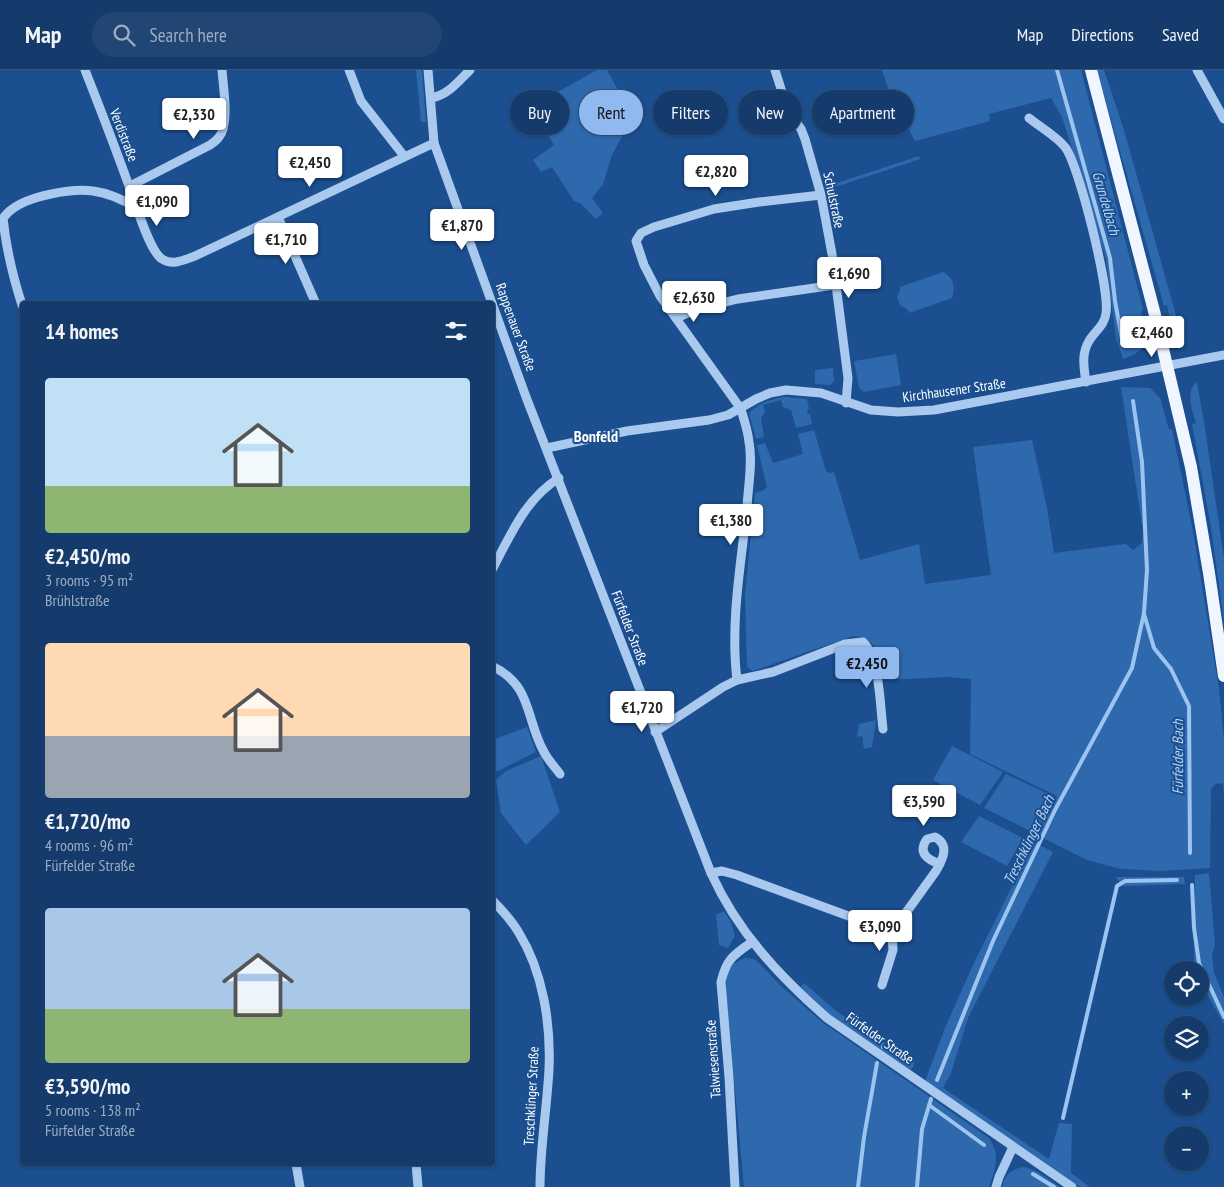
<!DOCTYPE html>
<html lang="en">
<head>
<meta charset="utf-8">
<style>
	body { margin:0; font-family:"PT Sans Narrow",sans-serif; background:#214673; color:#f1f3f6; height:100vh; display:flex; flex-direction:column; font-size:19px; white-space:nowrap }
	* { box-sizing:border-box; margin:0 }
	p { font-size:16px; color:#9dadc1 }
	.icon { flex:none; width:28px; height:28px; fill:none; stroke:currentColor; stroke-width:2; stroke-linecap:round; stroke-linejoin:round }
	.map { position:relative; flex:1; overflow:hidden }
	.sheet { position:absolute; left:20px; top:231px; width:475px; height:865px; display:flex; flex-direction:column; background:#143b6b; border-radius:5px; box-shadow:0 1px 4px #0004,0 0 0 1px #33557e }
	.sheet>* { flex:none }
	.top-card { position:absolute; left:510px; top:20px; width:475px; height:45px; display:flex; gap:10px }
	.tools { position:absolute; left:1164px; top:891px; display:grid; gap:10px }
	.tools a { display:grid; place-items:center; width:45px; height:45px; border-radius:50%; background:#143b6b; box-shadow:0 1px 4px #0004,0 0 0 1px #33557e; font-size:25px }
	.price { position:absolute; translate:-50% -42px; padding:0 11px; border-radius:5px; background:#fff; color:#222; font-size:16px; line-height:32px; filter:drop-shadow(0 1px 2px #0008) }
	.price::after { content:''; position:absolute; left:50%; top:30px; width:15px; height:11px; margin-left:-8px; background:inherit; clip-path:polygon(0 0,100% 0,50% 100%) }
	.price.selected { background:#90b9f0; color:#111 }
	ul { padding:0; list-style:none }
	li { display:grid; align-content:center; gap:10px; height:265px; padding:0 25px }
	li span { display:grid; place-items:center; height:155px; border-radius:5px; color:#555 }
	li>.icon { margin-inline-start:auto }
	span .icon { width:90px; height:90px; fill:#fffc; stroke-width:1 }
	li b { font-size:21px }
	h2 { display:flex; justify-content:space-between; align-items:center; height:60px; padding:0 25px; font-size:21px }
	.tag { padding:0 18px; border-radius:22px; background:#143b6b; box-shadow:0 1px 4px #0004,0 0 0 1px #33557e; font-size:18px; line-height:45px }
	.tag.selected { background:#90b9f0; color:#111 }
	header { display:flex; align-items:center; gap:30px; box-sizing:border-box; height:70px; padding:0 25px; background:#143b6b; border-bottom:1px solid #33557e }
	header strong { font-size:24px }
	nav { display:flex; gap:28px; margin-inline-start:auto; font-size:18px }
	.search { width:350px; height:45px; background:#214673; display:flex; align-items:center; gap:12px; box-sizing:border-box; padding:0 18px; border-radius:28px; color:#9dadc1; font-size:19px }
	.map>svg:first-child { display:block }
</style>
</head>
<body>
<header>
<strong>Map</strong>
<div class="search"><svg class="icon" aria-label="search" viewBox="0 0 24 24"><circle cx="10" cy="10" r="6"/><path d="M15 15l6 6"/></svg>Search here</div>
<nav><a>Map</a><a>Directions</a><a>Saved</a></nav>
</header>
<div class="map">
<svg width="1224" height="1117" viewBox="0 0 1224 1117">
	<rect width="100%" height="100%" fill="#1b4f8f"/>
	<g fill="#2e69ad">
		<polygon points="416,0 422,0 426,52 421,52"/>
		<polygon points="597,0 607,0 633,47 612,85 603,114 592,128 603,143 596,149 580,133 574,131 552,97 541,102 533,90 554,75 531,37"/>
		<path d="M882,0H1081L1143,239L1141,241C1148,269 1153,278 1123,289L1116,269L1106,189L1062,47L1051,28L989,44L990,51L915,71L889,21Z"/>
		<path d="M1097,0H1104L1124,60L1184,274C1172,267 1170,248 1167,235L1164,236Z"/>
		<polygon points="919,86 920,89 823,121 822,118"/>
		<path d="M943,202C953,207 956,217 952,228L909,243L908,240L900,235L897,227L900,220V217Z"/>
		<polygon points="896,284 901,315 864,322 859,318 854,291"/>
		<polygon points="833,298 834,311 830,315 815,314 815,300"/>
		<path d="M1197,312L1204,352L1224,488V552L1211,457L1192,354L1196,353C1192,340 1185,321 1197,312Z"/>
		<path d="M1121,317L1150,318L1160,328L1169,359H1172L1193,461L1219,619L1224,670V726L1223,713L1215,714L1211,719L1210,798L1160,801L1121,799L1087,790L1037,765L1057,726L970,684L971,609L947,607L884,610C879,588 879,568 853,566L753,601L747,597L745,524L755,423L764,420L767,417L757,375L765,373L773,393L803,384L798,364L814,360L826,401L830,403L834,402L860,490L919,474L925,514L991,505L973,377L1032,370L1047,438L1054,483L1126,474L1133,480L1142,473L1143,462Z"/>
		<path d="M784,327L807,329L809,339L807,340L808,344H810L812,354L796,358L791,340L783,337L781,330L763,335L765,342L761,348L764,367L756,369L749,343C760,332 770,330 784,327Z"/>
		<polygon points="876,650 872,677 864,679 862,666 857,667 859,654"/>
		<polygon points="527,657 536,682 496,702 493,670"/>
		<polygon points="952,676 1003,702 980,735 933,710"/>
		<polygon points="541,686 560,742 526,775 501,743 496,710 506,701"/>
		<polygon points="1006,704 1055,727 1036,764 984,738"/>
		<polygon points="979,746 1023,768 1007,796 961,772"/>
		<polygon points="1034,772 1053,782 968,948 951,1003 943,1018 1049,1089 1059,1053 1072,1054 1071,1103 1090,1117 1080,1117 925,1011 945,958 972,897"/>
		<polygon points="1209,803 1215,874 1212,886 1214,903 1224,927 1224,954 1200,912 1200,900 1195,900 1194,895 1195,805"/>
		<polygon points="1115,807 1184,807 1185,814 1124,816"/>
		<polygon points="724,841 731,852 735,866 728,878 719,875 716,845"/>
		<path d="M746,888L754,889L759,893L781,916L822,952L989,1068C1001,1085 995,1099 989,1117H744L726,921C727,903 727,894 746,888Z"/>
		<polygon points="804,913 836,941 915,993 911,1000 827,943 800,918"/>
		<path d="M1025,1097L1036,1101L1060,1117H1002C1005,1105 1012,1098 1025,1097Z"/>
	</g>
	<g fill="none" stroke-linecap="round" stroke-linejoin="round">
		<g stroke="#9cc4f0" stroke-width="4">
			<polyline points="1057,0 1110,188 1115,231 1123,275"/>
			<polyline points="1144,544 1154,578 1171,599 1189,636 1190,783"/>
			<polyline points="1192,815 1194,858 1199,893 1224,947"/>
			<polyline points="883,977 884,976"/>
			<polyline points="937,1010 993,871 1055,740 1132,598 1144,543 1147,500 1142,392 1133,331"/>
			<polyline points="929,1035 984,1075"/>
			<polyline points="1063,1048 1117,816 1125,811 1177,810"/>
			<polyline points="1033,1104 1054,1117"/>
			<polyline points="858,1117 864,1067 877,993"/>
			<polyline points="917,1117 922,1059 931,1029"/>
		</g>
		<g stroke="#a9c9ee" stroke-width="9">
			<path d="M85,0C100,38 115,77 129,116C135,131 149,181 162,189C173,196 184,190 195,186L434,73"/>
			<polyline points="349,0 361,31 404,86"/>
			<path d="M428,0L434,73L526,327L711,803C737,861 779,906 827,948L1072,1117"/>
			<polyline points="775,0 788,41 801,59 805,69 821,125 832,184 848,308 846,333"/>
			<polyline points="1197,0 1224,49"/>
			<path d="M431,28C448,25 458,12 470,0"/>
			<path d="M1029,48C1040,57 1056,66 1065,77C1079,95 1110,220 1106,243C1105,255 1095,261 1089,271C1081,284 1084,298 1086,312"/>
			<path d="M130,116L210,75C213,73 217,70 219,67C230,54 223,16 222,0"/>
			<polyline points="278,147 316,234"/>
			<path d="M22,235C13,207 6,178 3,148C5,146 8,142 11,140C28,126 72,118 93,121C109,123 122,130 136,137"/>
			<polyline points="676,248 697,239 738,229 835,215"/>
			<polyline points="547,378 627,361 709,350 728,345 756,329 770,323 786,320 821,323 871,340 898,342 934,340 1224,285"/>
			<path d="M492,500C510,466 525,429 559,408"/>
			<path d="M492,596C533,616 525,648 544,682C548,690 555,697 560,704"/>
			<path d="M737,610C730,553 741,494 747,438C748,416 753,393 749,372C748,361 744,350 741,339L660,226L644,195L636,171L641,163L654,157L714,139L759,132L821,125"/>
			<path d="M655,662L723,617L737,610L773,602L845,574L863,572C880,588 880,636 883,659"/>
			<polyline points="711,803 722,801 737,805 892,862 893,880 882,915"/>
			<path d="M492,830C502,840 512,851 519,863C543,902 551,954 549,999C547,1038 540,1078 540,1117"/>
			<path d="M892,862L936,801C943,789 950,775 935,767L927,769C917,783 928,790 940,794"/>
			<polyline points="296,1094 300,1117"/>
			<polyline points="416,1094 418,1117"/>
			<path d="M735,1117L729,1007L721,912C726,890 733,885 752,872"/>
			<polyline points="996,1117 999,1107 1013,1077"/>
		</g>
		<polyline stroke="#f0f6ff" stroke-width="12" points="1091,0 1154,241 1191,397 1209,503 1224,606"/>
	</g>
	<g text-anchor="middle" stroke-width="4" stroke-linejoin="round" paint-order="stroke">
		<g font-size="14" fill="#fff" stroke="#1b4f8f">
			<text transform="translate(124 65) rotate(69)" y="5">Verdistraße</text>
			<text transform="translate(834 130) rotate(78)" y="5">Schulstraße</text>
			<text transform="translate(516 257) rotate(70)" y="5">Rappenauer Straße</text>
			<text transform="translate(954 320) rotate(-8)" y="5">Kirchhausener Straße</text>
			<text transform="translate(630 558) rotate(69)" y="5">Fürfelder Straße</text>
			<text transform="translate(880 968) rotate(35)" y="5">Fürfelder Straße</text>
			<text transform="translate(713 989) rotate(-94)" y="5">Talwiesenstraße</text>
			<text transform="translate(531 1026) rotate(-87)" y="5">Treschklinger Straße</text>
		</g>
		<g font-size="15" font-style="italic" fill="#b5d3f5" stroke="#1b4f8f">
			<text transform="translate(1106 133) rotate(74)" y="5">Grundelbach</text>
			<text transform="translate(1178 687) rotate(-90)" y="5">Fürfelder Bach</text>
			<text transform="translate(1029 770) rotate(-64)" y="5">Treschklinger Bach</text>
		</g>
		<g font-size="16" font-weight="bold" fill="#fff" stroke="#1b4f8f">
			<text x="596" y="372">Bonfeld</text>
		</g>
	</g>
</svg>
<div class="tools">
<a><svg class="icon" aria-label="locate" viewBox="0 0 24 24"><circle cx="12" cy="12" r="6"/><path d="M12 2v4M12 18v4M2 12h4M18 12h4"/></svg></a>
<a><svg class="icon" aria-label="layers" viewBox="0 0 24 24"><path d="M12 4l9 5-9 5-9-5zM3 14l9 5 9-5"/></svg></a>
<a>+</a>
<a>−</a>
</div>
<b class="price" style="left:194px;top:70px">€2,330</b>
<b class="price" style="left:310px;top:118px">€2,450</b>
<b class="price" style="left:716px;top:127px">€2,820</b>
<b class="price" style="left:157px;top:157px">€1,090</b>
<b class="price" style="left:462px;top:181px">€1,870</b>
<b class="price" style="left:286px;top:195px">€1,710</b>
<b class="price" style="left:849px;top:229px">€1,690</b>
<b class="price" style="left:694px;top:253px">€2,630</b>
<b class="price" style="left:1152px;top:288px">€2,460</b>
<b class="price" style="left:731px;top:476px">€1,380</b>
<b class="price selected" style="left:867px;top:619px">€2,450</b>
<b class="price" style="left:642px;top:663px">€1,720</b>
<b class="price" style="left:924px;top:757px">€3,590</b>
<b class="price" style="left:880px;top:882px">€3,090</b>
<div class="top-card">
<a class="tag">Buy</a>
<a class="tag selected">Rent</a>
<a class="tag">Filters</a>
<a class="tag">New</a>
<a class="tag">Apartment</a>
</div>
<section class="sheet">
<h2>14 homes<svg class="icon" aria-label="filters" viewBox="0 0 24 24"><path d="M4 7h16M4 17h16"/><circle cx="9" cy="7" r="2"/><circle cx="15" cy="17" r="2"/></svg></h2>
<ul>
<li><span style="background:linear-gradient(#bfe0f5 70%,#8fb573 0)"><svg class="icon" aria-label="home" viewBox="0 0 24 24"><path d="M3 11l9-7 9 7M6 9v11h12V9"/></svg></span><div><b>€2,450/mo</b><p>3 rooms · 95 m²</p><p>Brühlstraße</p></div></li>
<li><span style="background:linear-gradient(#ffd9b3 60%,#9aa5b1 0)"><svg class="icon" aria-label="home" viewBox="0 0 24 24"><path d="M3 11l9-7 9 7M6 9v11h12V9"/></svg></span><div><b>€1,720/mo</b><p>4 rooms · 96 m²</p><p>Fürfelder Straße</p></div></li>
<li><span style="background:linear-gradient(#a9c7e8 65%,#8fb573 0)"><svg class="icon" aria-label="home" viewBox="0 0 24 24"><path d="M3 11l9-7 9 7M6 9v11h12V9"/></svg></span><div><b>€3,590/mo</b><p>5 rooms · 138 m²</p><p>Fürfelder Straße</p></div></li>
</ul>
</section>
</div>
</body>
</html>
